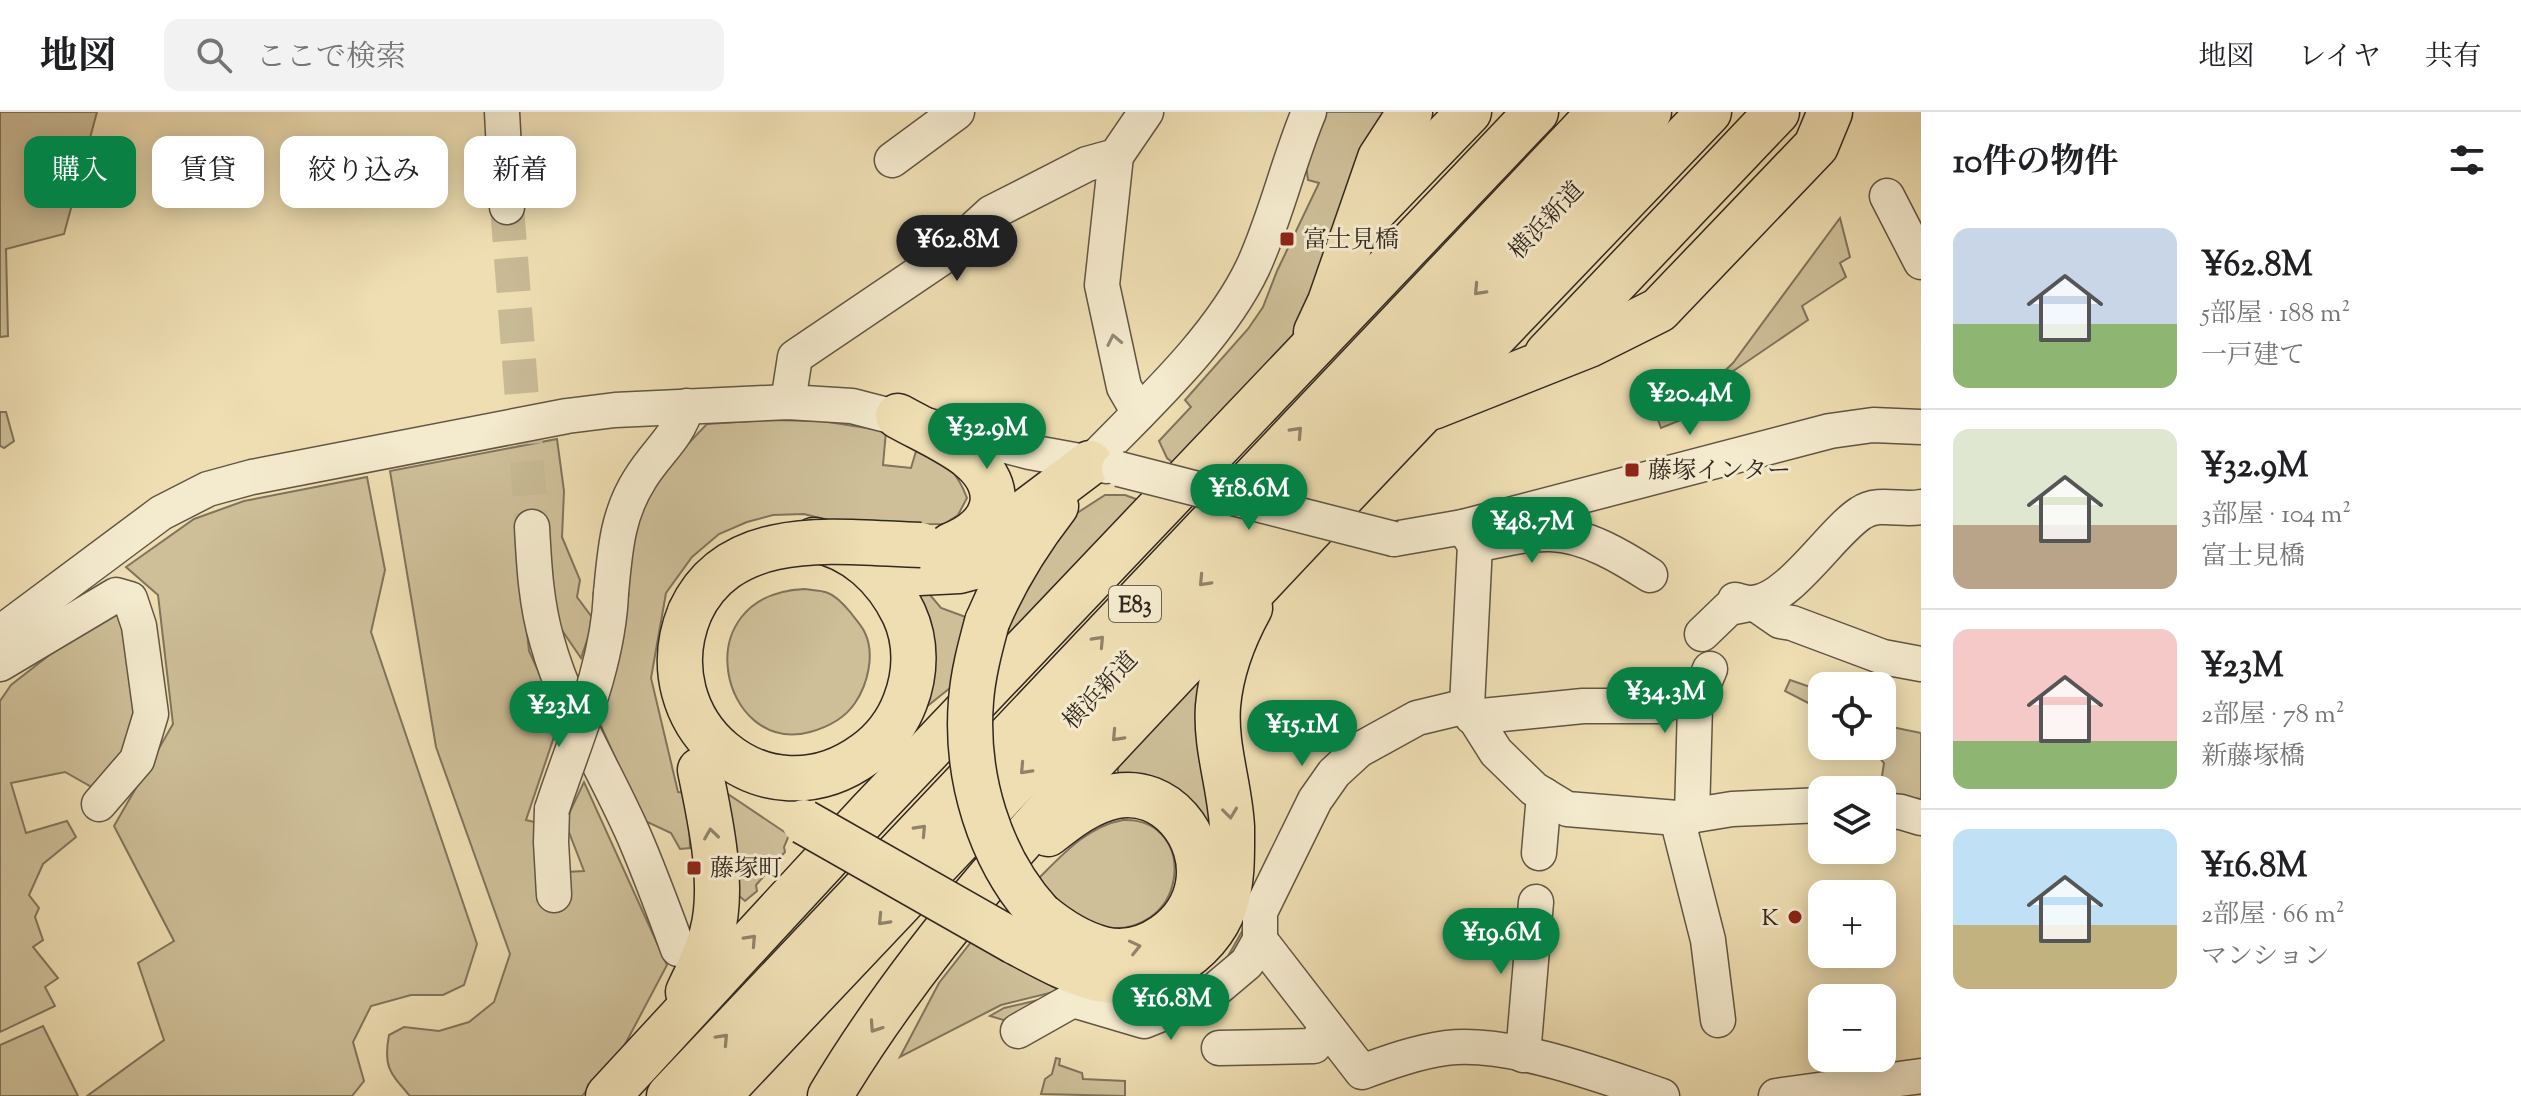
<!DOCTYPE html>
<html lang="ja">
<head>
<meta charset="utf-8">
<style>
	body { margin:0; font-family:"Sorts Mill Goudy","Noto Serif JP",serif; background:#f2f2f2; color:#202124; height:100vh; display:flex; flex-direction:column; font-size:30px; white-space:nowrap }
	* { box-sizing:border-box; margin:0 }
	p { font-size:26px; color:#757577 }
	.icon { flex:none; width:44px; height:44px; fill:none; stroke:currentColor; stroke-width:2; stroke-linecap:round; stroke-linejoin:round }
	.map { position:relative; flex:1; overflow:hidden }
	.drawer { display:flex; flex-direction:column; background:#fff; width:600px }
	.drawer>* { flex:none }
	.guide { position:absolute; left:24px; top:24px; width:760px; height:72px; display:flex; gap:16px }
	.buttons { position:absolute; left:1808px; top:560px; display:grid; gap:16px }
	.buttons a { display:grid; place-items:center; width:88px; height:88px; border-radius:16px; background:#fff; box-shadow:0 4px 20px #0003; font-size:40px }
	.price { position:absolute; translate:-50% -68px; padding:0 18px; border-radius:28px; background:#0b8043; color:#fff; font-size:26px; line-height:52px; filter:drop-shadow(0 2px 4px #0008) }
	.price::after { content:''; position:absolute; left:50%; top:48px; width:24px; height:18px; margin-left:-12px; background:inherit; clip-path:polygon(0 0,100% 0,50% 100%) }
	.price.current { background:#222; color:#fff }
	ul { padding:0; list-style:none }
	li { display:flex; align-items:center; gap:24px; height:200px; padding:0 32px }
	li+li { border-top:2px solid #e0e0e0 }
	li span { display:grid; place-items:center; flex:none; width:224px; height:160px; border-radius:16px; color:#555 }
	li>.icon { margin-inline-start:auto }
	span .icon { width:96px; height:96px; fill:#fffc; stroke-width:1 }
	li b { font-size:34px }
	h2 { display:flex; justify-content:space-between; align-items:center; height:96px; padding:0 32px; font-size:34px }
	.tag { padding:0 28px; border-radius:16px; background:#fff; box-shadow:0 4px 20px #0003; font-size:28px; line-height:72px }
	.tag.current { background:#0b8043; color:#fff }
	header { display:flex; align-items:center; gap:48px; box-sizing:border-box; height:112px; padding:0 40px; background:#fff; border-bottom:2px solid #e0e0e0 }
	header strong { font-size:38px }
	nav { display:flex; gap:44px; margin-inline-start:auto; font-size:28px }
	.search { width:560px; height:72px; background:#f2f2f2; display:flex; align-items:center; gap:20px; box-sizing:border-box; padding:0 28px; border-radius:16px; color:#757577; font-size:30px }
	main { display:flex; flex:1; min-height:0 }
	.map>svg:first-child { display:block }
</style>
</head>
<body>
<header>
<strong>地図</strong>
<div class="search"><svg class="icon" aria-label="search" viewBox="0 0 24 24"><circle cx="10" cy="10" r="6"/><path d="M15 15l6 6"/></svg>ここで検索</div>
<nav><a>地図</a><a>レイヤ</a><a>共有</a></nav>
</header>
<main>
<div class="map">
<svg width="1921" height="984" viewBox="0 0 1921 984">
	<rect width="100%" height="100%" fill="#eedeb2"/>
	<filter id="stains"><feTurbulence type="fractalNoise" baseFrequency=".0025" numOctaves="4"/><feColorMatrix values="0 0 0 0 .2 0 0 0 0 .09 0 0 0 0 .02 0 0 0 .5 -.17"/></filter>
	<radialGradient id="worn" r=".72"><stop offset=".6" stop-color="#630" stop-opacity="0"/><stop offset="1" stop-color="#630" stop-opacity=".3"/></radialGradient>
	<g fill="#cebf99" stroke="#80745c" stroke-width="2">
		<polygon points="0,0 97,0 64,122 6,137 8,224 0,225"/>
		<polygon points="1322,0 1390,0 1305,214 1173,351 1167,346 1159,329 1191,295 1185,288 1248,217 1263,195 1277,159 1319,71 1308,68 1306,53"/>
		<polygon points="1840,106 1850,145 1840,151 1846,165 1802,194 1808,208 1723,266 1733,287 1661,316 1654,297 1716,267 1733,251"/>
		<polygon points="0,300 6,300 14,329 4,336 0,334"/>
		<path d="M768,308L822,309L886,319L883,353L911,356L917,336C944,351 956,356 967,386L958,403L944,412L846,413L804,402L773,403L747,410L719,422L692,445L666,481L651,566L678,680L688,681L690,736L680,737L671,721L643,708L597,605L622,532L626,508L628,431L657,364L707,312Z"/>
		<path d="M557,327L564,379L562,425L580,468L577,485L594,508L581,546L557,511L519,443L529,539L560,607L526,708L543,712L546,761L584,759L565,710L584,670L667,853L622,938L582,984H410C390,961 383,955 389,923L404,915L439,919L469,910L494,890L510,842L436,635L390,359Z"/>
		<polygon points="367,365 385,458 371,520 477,832 464,873 443,883 411,883 371,894 353,930 364,969 352,984 87,984 164,928 138,851 174,829 114,714 173,612 158,483 126,455 194,407 244,389"/>
		<polygon points="1105,383 1125,383 1144,390 997,544 1002,511 1074,403"/>
		<path d="M804,477C811,478 821,478 828,481C837,484 845,494 851,501C855,507 862,514 865,521C875,542 868,572 855,591C845,606 828,615 810,620C721,644 683,483 804,477Z"/>
		<polygon points="925,477 941,496 971,507 955,572 920,600 913,481"/>
		<polygon points="119,501 143,605 119,658 97,678 65,660 11,671 26,721 67,709 76,725 43,752 29,783 39,796 35,805 43,828 33,835 58,866 45,875 55,894 0,920 0,589 11,573 102,502"/>
		<polygon points="1203,565 1215,718 1123,664 1118,661 1118,652 1197,566"/>
		<polygon points="1790,568 1822,579 1822,598 1785,579"/>
		<polygon points="1882,613 1921,621 1921,687 1882,682 1880,678 1884,651 1870,634 1882,634"/>
		<polygon points="722,678 789,723 784,735 785,740 756,773 757,779 745,789 737,782"/>
		<path d="M1123,708C1201,705 1190,835 1093,814C1076,810 1046,785 1031,774C1058,748 1084,715 1123,708Z"/>
		<polygon points="1253,800 1256,811 1247,823 1249,826 1243,841 1222,862 1188,886 1143,900 1072,882 1017,912 990,904 1004,896 1076,879 1143,895 1178,884 1195,876 1223,853"/>
		<polygon points="975,825 1070,876 1001,893 900,945 939,871"/>
		<polygon points="43,914 78,984 0,984 0,933"/>
		<polygon points="1056,946 1060,947 1059,953 1082,961 1083,967 1125,969 1125,984 1041,982 1045,967 1052,962"/>
	</g>
	<g fill="none" stroke-linecap="round" stroke-linejoin="round">
		<polyline stroke="#c8ba95" stroke-width="34" stroke-dasharray="34 17" stroke-linecap="butt" points="507,95 532,415"/>
		<defs>
			<g id="minor">
				<polyline points="502,0 507,95"/>
				<polyline points="892,48 957,0"/>
				<polyline points="1887,84 1921,150"/>
				<polyline points="788,290 795,245 943,145 991,101 1087,52 1116,44"/>
				<polyline points="1139,301 1124,275 1102,173 1116,44 1146,0"/>
				<path d="M1090,351C1145,294 1219,227 1253,155C1276,105 1288,50 1309,0"/>
				<path d="M532,415C534,453 536,492 547,529C566,598 605,658 634,724C650,761 664,799 678,837"/>
				<polyline points="1463,415 1475,433 1467,594 1496,640 1534,677 1567,697 1677,706 1732,697 1822,693"/>
				<polyline points="1394,427 1463,415 1830,319 1873,313 1921,315"/>
				<path d="M1475,433C1499,428 1527,421 1551,422C1586,423 1622,445 1650,463"/>
				<path d="M611,481C615,439 617,403 640,367C657,339 677,327 687,294"/>
				<path d="M1735,488C1740,489 1748,492 1753,491C1790,488 1831,420 1861,401C1878,389 1902,399 1921,395"/>
				<polyline points="0,521 161,401 208,377 252,365 567,304 615,298 788,290 852,294 1030,340 1107,354"/>
				<polyline points="1702,522 1729,496 1754,491 1780,509 1792,511 1883,545 1921,552"/>
				<polyline points="0,552 116,483 130,487 139,514 151,602 137,648 99,692"/>
				<polyline points="1472,605 1583,594 1663,594"/>
				<polyline points="552,697 551,730 554,783"/>
				<polyline points="1882,698 1901,700 1921,706"/>
				<polyline points="1692,704 1695,593 1710,557"/>
				<polyline points="1677,706 1708,828 1718,908"/>
				<polyline points="1539,741 1544,683"/>
				<path d="M1260,828L1362,960C1389,950 1417,940 1446,936C1508,928 1603,964 1662,984"/>
				<polyline points="1018,919 1073,888 1144,909 1209,883 1247,851 1260,828 1260,800 1315,688 1334,661 1359,638 1417,606 1467,594"/>
				<polyline points="1219,936 1314,934 1327,916"/>
				<polyline points="1523,943 1536,790"/>
				<polyline points="1776,984 1921,964"/>
			</g>
			<g id="highway">
				<polyline points="1364,109 1469,0"/>
				<polyline points="1316,220 1330,190 1380,46 1410,0"/>
				<polyline points="1547,242 1777,0"/>
				<polyline points="1433,295 1589,233 1659,198 1816,34 1830,0"/>
				<path d="M898,304C921,317 947,328 968,344C1009,377 996,416 951,433"/>
				<polyline points="969,430 1005,415 1090,351"/>
				<polyline points="919,461 959,459 993,450"/>
				<path d="M690,500C644,611 765,715 865,642C883,629 897,611 905,590C916,562 917,530 904,502C886,465 855,435 814,428"/>
				<path d="M987,510C1005,467 1028,430 1056,394"/>
				<path d="M1040,802C1058,817 1079,831 1103,837C1146,847 1191,814 1198,772C1206,725 1166,675 1116,684C1090,689 1068,706 1048,722"/>
				<path d="M1015,830C1042,844 1069,860 1098,867C1149,878 1209,842 1225,793C1233,768 1232,741 1232,715C1230,674 1215,635 1218,594C1221,559 1233,527 1250,496"/>
				<path d="M688,880C697,861 707,842 712,821C725,773 710,706 700,658"/>
				<polyline points="608,984 870,700 1536,0"/>
				<polyline points="669,984 1600,0"/>
				<polyline points="718,984 1649,0"/>
				<path d="M830,984C928,820 1062,682 1192,544C1362,361 1536,181 1709,0"/>
			</g>
		</defs>
		<use href="#minor" stroke="#615644" stroke-width="37"/>
		<use href="#highway" stroke="#322820" stroke-width="47"/>
		<use href="#minor" stroke="#f4eacd" stroke-width="34"/>
		<use href="#highway" stroke="#eedeb2" stroke-width="44"/>
		<defs>
			<g id="minor-bridge">
				<polyline points="1119,357 1394,427"/>
				<path d="M552,697C575,627 608,555 611,481"/>
			</g>
			<g id="highway-bridge">
				<path d="M690,500C731,411 843,431 921,433"/>
				<path d="M987,510C980,536 973,562 971,589C965,664 989,746 1040,802"/>
				<polyline points="804,710 1015,830"/>
			</g>
		</defs>
		<use href="#minor-bridge" stroke="#615644" stroke-width="37" stroke-linecap="butt"/>
		<use href="#highway-bridge" stroke="#322820" stroke-width="47" stroke-linecap="butt"/>
		<use href="#minor-bridge" stroke="#f4eacd" stroke-width="34"/>
		<use href="#highway-bridge" stroke="#eedeb2" stroke-width="44"/>
	</g>
	<defs><path id="oneway-chevron" d="M-2-3.5L2.5 0L-2 3.5" fill="none" stroke-width="1.6" stroke-linecap="round" stroke-linejoin="round" transform="scale(2)"/></defs>
	<g stroke="#908369">
		<use href="#oneway-chevron" transform="translate(1479 178) rotate(133)"/>
		<use href="#oneway-chevron" transform="translate(1297 320) rotate(-47)"/>
		<use href="#oneway-chevron" transform="translate(1204 469) rotate(133)"/>
		<use href="#oneway-chevron" transform="translate(1099 529) rotate(-47)"/>
		<use href="#oneway-chevron" transform="translate(1117 624) rotate(133)"/>
		<use href="#oneway-chevron" transform="translate(1025 657) rotate(133)"/>
		<use href="#oneway-chevron" transform="translate(1230 701) rotate(83)"/>
		<use href="#oneway-chevron" transform="translate(921 718) rotate(-47)"/>
		<use href="#oneway-chevron" transform="translate(711 722) rotate(-98)"/>
		<use href="#oneway-chevron" transform="translate(883 808) rotate(133)"/>
		<use href="#oneway-chevron" transform="translate(751 828) rotate(-47)"/>
		<use href="#oneway-chevron" transform="translate(1135 835) rotate(-13)"/>
		<use href="#oneway-chevron" transform="translate(875 915) rotate(124)"/>
		<use href="#oneway-chevron" transform="translate(723 927) rotate(-47)"/>
	</g>
	<use stroke="#938976" href="#oneway-chevron" transform="translate(1114 228) rotate(-102)"/>
	<g fill="#8f2418" stroke="#f4eacd" stroke-width="3">
		<rect x="1279" y="119" width="16" height="16" rx="4"/>
		<rect x="1624" y="350" width="16" height="16" rx="4"/>
		<rect x="686" y="748" width="16" height="16" rx="4"/>
		<circle cx="1795" cy="805" r="8"/>
	</g>
	<g text-anchor="middle" stroke-width="6" stroke-linejoin="round" paint-order="stroke">
		<rect fill="#f4eacd" stroke="#6c6254" stroke-width="2" x="1109" y="474" width="52" height="36" rx="6"/>
		<g font-size="22" font-weight="bold" fill="#322820">
			<text x="1135" y="500">E83</text>
		</g>
		<g font-size="24" fill="#322820" stroke="#f4eacd">
			<text transform="translate(1546 108) rotate(-47)" y="8">横浜新道</text>
			<text transform="translate(1100 578) rotate(-47)" y="8">横浜新道</text>
		</g>
		<g font-size="24" fill="#322820" stroke="#f4eacd" text-anchor="start">
			<text x="1303" y="135">富士見橋</text>
			<text x="1648" y="366">藤塚インター</text>
			<text x="710" y="764">藤塚町</text>
			<text x="1779" y="813" text-anchor="end">K</text>
		</g>
	</g>
	<rect width="100%" height="100%" filter="url(#stains)"/>
	<rect width="100%" height="100%" fill="url(#worn)"/>
</svg>
<div class="buttons">
<a><svg class="icon" aria-label="locate" viewBox="0 0 24 24"><circle cx="12" cy="12" r="6"/><path d="M12 2v4M12 18v4M2 12h4M18 12h4"/></svg></a>
<a><svg class="icon" aria-label="layers" viewBox="0 0 24 24"><path d="M12 4l9 5-9 5-9-5zM3 14l9 5 9-5"/></svg></a>
<a>+</a>
<a>−</a>
</div>
<b class="price current" style="left:957px;top:171px">¥62.8M</b>
<b class="price" style="left:1690px;top:325px">¥20.4M</b>
<b class="price" style="left:987px;top:359px">¥32.9M</b>
<b class="price" style="left:1249px;top:420px">¥18.6M</b>
<b class="price" style="left:1532px;top:453px">¥48.7M</b>
<b class="price" style="left:1665px;top:623px">¥34.3M</b>
<b class="price" style="left:559px;top:637px">¥23M</b>
<b class="price" style="left:1302px;top:656px">¥15.1M</b>
<b class="price" style="left:1501px;top:864px">¥19.6M</b>
<b class="price" style="left:1171px;top:930px">¥16.8M</b>
<div class="guide">
<a class="tag current">購入</a>
<a class="tag">賃貸</a>
<a class="tag">絞り込み</a>
<a class="tag">新着</a>
</div>
</div>
<section class="drawer">
<h2>10件の物件<svg class="icon" aria-label="filters" viewBox="0 0 24 24"><path d="M4 7h16M4 17h16"/><circle cx="9" cy="7" r="2"/><circle cx="15" cy="17" r="2"/></svg></h2>
<ul>
<li><span style="background:linear-gradient(#c9d6e8 60%,#8fb573 0)"><svg class="icon" aria-label="home" viewBox="0 0 24 24"><path d="M3 11l9-7 9 7M6 9v11h12V9"/></svg></span><div><b>¥62.8M</b><p>5部屋 · 188 m²</p><p>一戸建て</p></div></li>
<li><span style="background:linear-gradient(#dfe7d0 60%,#b9a48a 0)"><svg class="icon" aria-label="home" viewBox="0 0 24 24"><path d="M3 11l9-7 9 7M6 9v11h12V9"/></svg></span><div><b>¥32.9M</b><p>3部屋 · 104 m²</p><p>富士見橋</p></div></li>
<li><span style="background:linear-gradient(#f6c9c9 70%,#8fb573 0)"><svg class="icon" aria-label="home" viewBox="0 0 24 24"><path d="M3 11l9-7 9 7M6 9v11h12V9"/></svg></span><div><b>¥23M</b><p>2部屋 · 78 m²</p><p>新藤塚橋</p></div></li>
<li><span style="background:linear-gradient(#bfe0f5 60%,#c2b280 0)"><svg class="icon" aria-label="home" viewBox="0 0 24 24"><path d="M3 11l9-7 9 7M6 9v11h12V9"/></svg></span><div><b>¥16.8M</b><p>2部屋 · 66 m²</p><p>マンション</p></div></li>
</ul>
</section>
</main>
</body>
</html>
